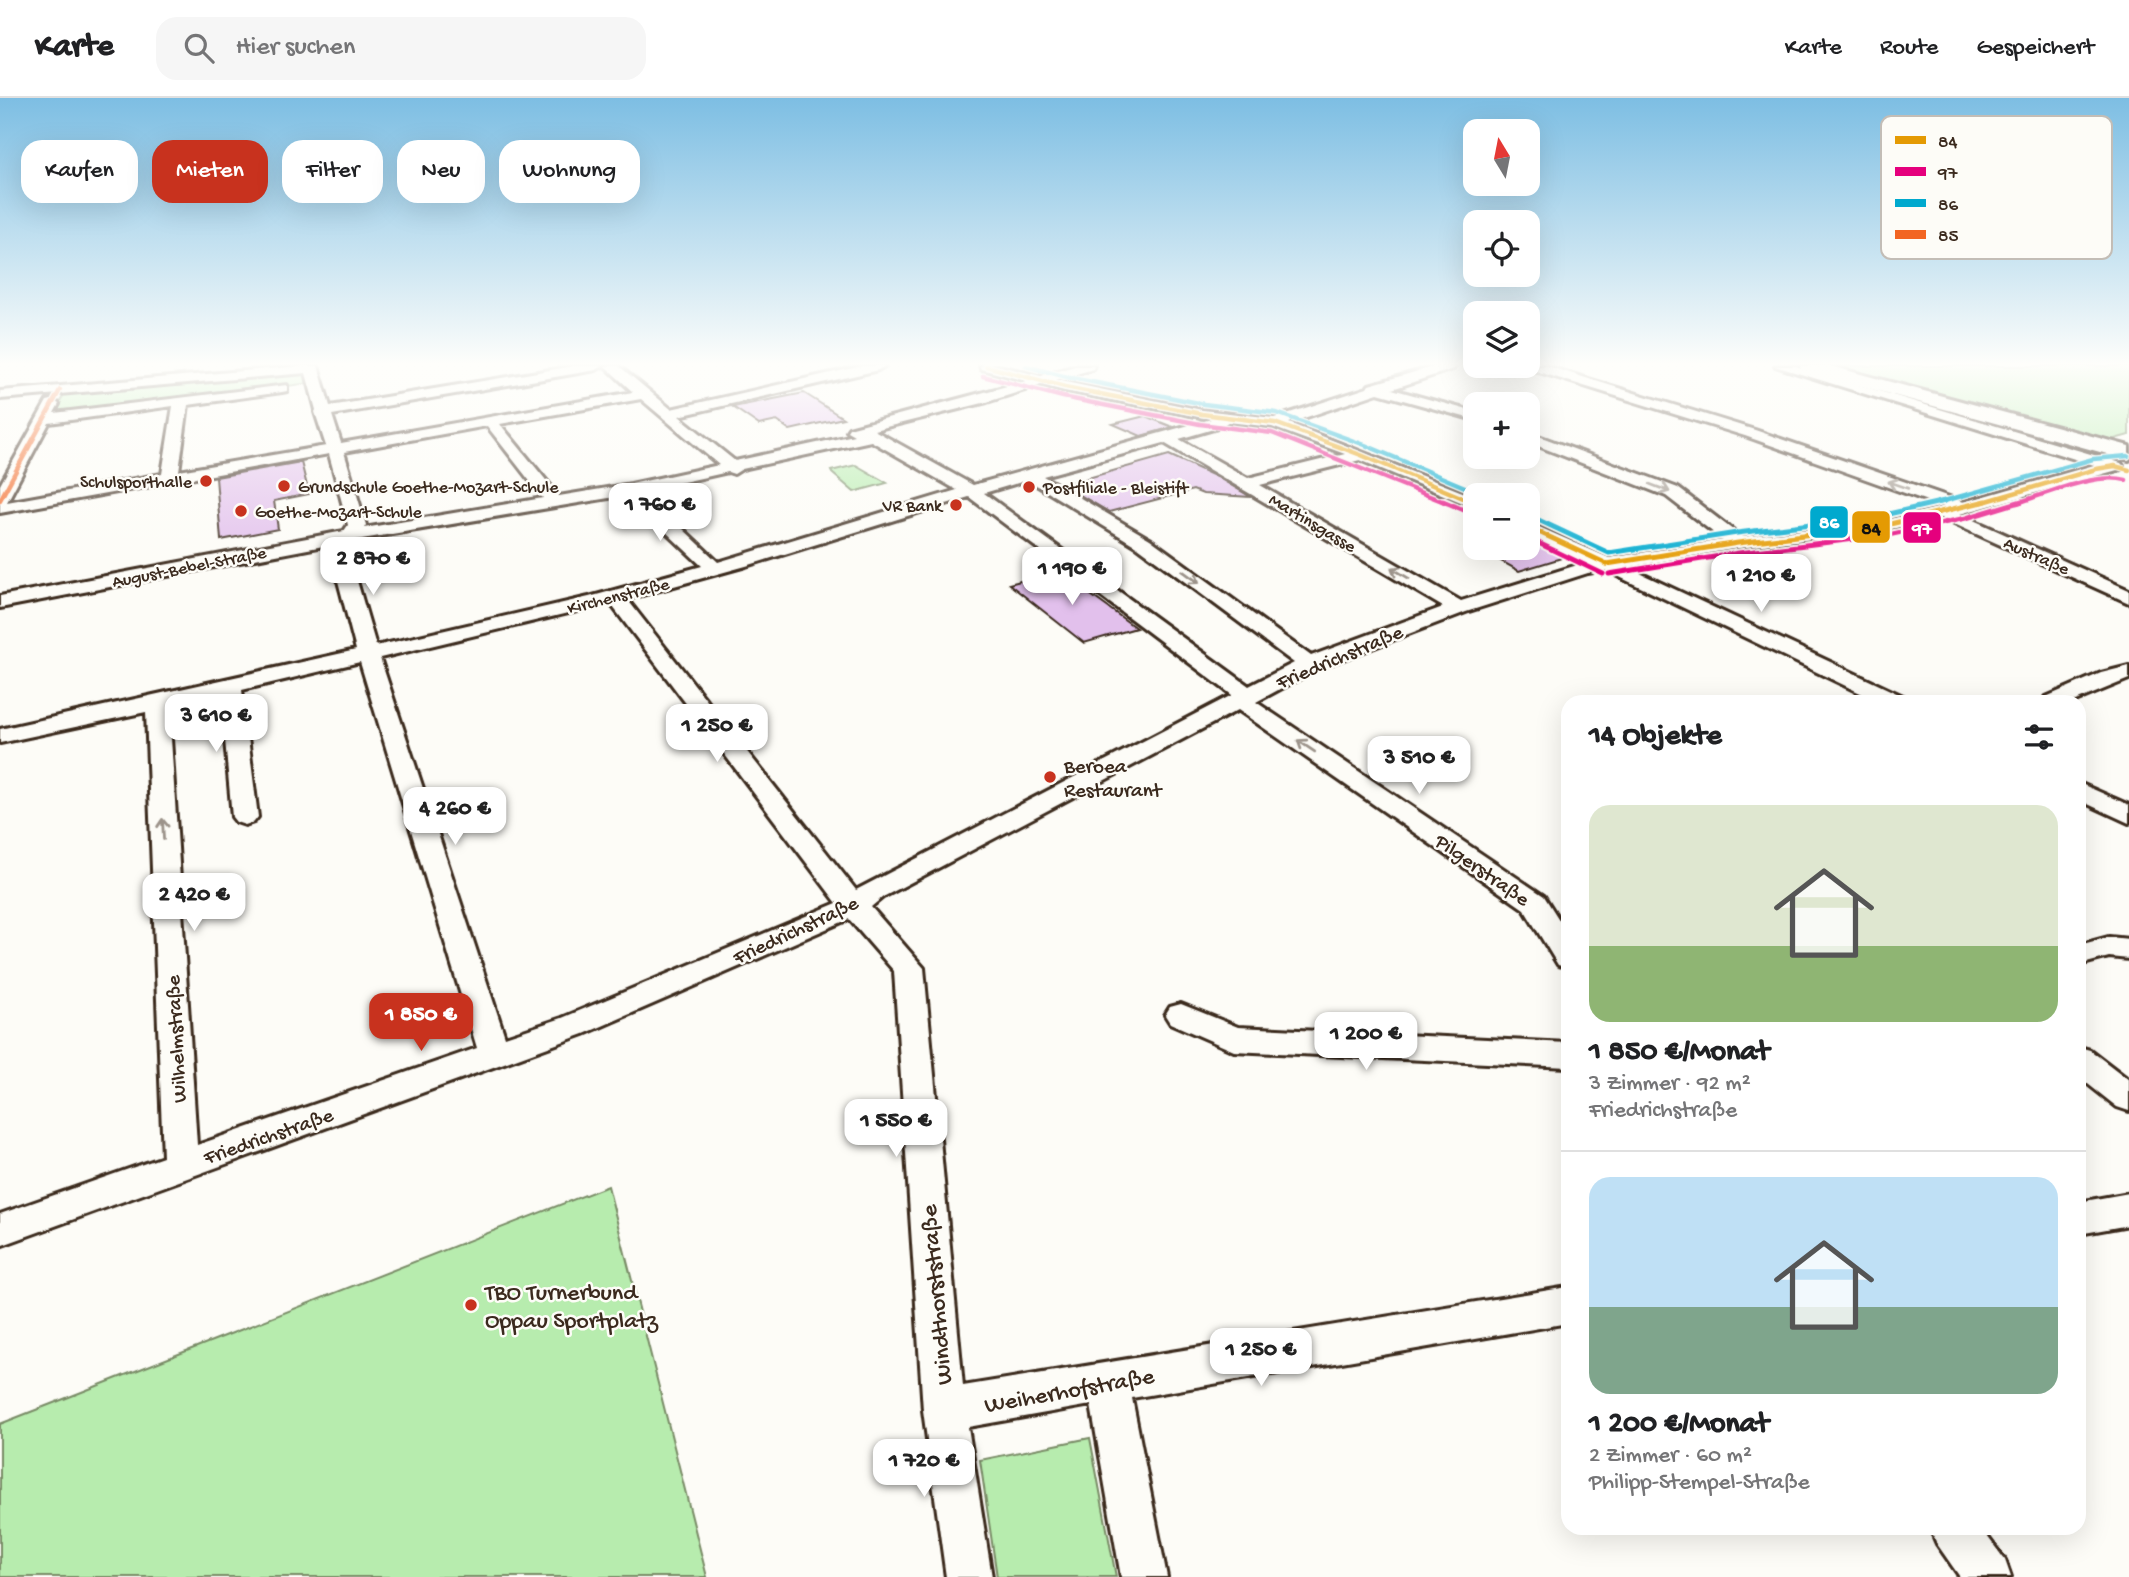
<!DOCTYPE html>
<html lang="de">
<head>
<meta charset="utf-8">
<style>
	body { margin:0; font-family:"Gochi Hand",sans-serif; background:#f6f6f6; color:#202124; height:100vh; display:flex; flex-direction:column; font-size:26px; white-space:nowrap }
	* { box-sizing:border-box; margin:0 }
	p { font-size:23px; color:#757577 }
	.icon { flex:none; width:38px; height:38px; fill:none; stroke:currentColor; stroke-width:2; stroke-linecap:round; stroke-linejoin:round }
	.map { position:relative; flex:1; overflow:hidden }
	.drawer { position:absolute; left:1561px; top:597px; width:525px; height:840px; display:flex; flex-direction:column; background:#fff; border-radius:21px; box-shadow:0 7px 28px #0002 }
	.drawer>* { flex:none }
	.hud { position:absolute; left:21px; top:42px; width:665px; height:63px; display:flex; gap:14px }
	.needle { width:46px; rotate:350deg }
	.fabs { position:absolute; left:1463px; top:21px; display:grid; gap:14px }
	.fabs a { display:grid; place-items:center; width:77px; height:77px; border-radius:14px; background:#fff; box-shadow:0 7px 28px #0002; font-size:35px }
	.price { position:absolute; translate:-50% -60px; padding:0 16px; border-radius:14px; background:#fff; color:#222; font-size:23px; line-height:46px; filter:drop-shadow(0 2px 4px #0008) }
	.price::after { content:''; position:absolute; left:50%; top:42px; width:21px; height:16px; margin-left:-10px; background:inherit; clip-path:polygon(0 0,100% 0,50% 100%) }
	.price.current { background:#c8321e; color:#fff }
	ul { padding:0; list-style:none }
	li { display:grid; align-content:center; gap:14px; height:371px; padding:0 28px }
	li+li { border-top:2px solid #e0e0e0 }
	li span { display:grid; place-items:center; height:217px; border-radius:21px; color:#555 }
	li>.icon { margin-inline-start:auto }
	span .icon { width:126px; height:126px; fill:#fffc; stroke-width:1 }
	li b { font-size:30px }
	h2 { display:flex; justify-content:space-between; align-items:center; height:84px; padding:0 28px; font-size:30px }
	.pill { padding:0 24px; border-radius:21px; background:#fff; box-shadow:0 7px 28px #0002; font-size:24px; line-height:63px }
	.pill.current { background:#c8321e; color:#fff }
	header { display:flex; align-items:center; gap:42px; box-sizing:border-box; height:98px; padding:0 35px; background:#fff; border-bottom:2px solid #e0e0e0 }
	header strong { font-size:33px }
	nav { display:flex; gap:38px; margin-inline-start:auto; font-size:24px }
	.search { width:490px; height:63px; background:#f6f6f6; display:flex; align-items:center; gap:18px; box-sizing:border-box; padding:0 24px; border-radius:21px; color:#757577; font-size:26px }
	.map>svg:first-child { display:block }
</style>
</head>
<body>
<header>
<strong>Karte</strong>
<div class="search"><svg class="icon" aria-label="search" viewBox="0 0 24 24"><circle cx="10" cy="10" r="6"/><path d="M15 15l6 6"/></svg>Hier suchen</div>
<nav><a>Karte</a><a>Route</a><a>Gespeichert</a></nav>
</header>
<div class="map">
<svg width="2129" height="1479" viewBox="0 0 2129 1479">
	<rect width="100%" height="100%" fill="#fdfcf7"/>
	<filter id="ink" filterUnits="userSpaceOnUse"><feTurbulence type="fractalNoise" baseFrequency=".0143" numOctaves="2"/><feDisplacementMap in="SourceGraphic" scale="14" xChannelSelector="R" yChannelSelector="G"/><feConvolveMatrix kernelMatrix="1 2 1 2 8 2 1 2 1" color-interpolation-filters="sRGB"/></filter>
	<g filter="url(#ink)">
		<g fill="#b7ecae" stroke="#798b66" stroke-width="2">
			<polygon points="1835,268 2129,268 2129,337 2111,342"/>
			<polygon points="306,273 310,285 51,319 66,293"/>
			<polygon points="856,367 887,385 854,394 832,375 831,373"/>
			<polygon points="608,1088 707,1479 0,1479 0,1326"/>
			<polygon points="1090,1340 1116,1479 997,1479 980,1362"/>
		</g>
		<g fill="#e2c0ec" stroke="#3b2a1e" stroke-width="2">
			<polygon points="804,295 843,320 790,332 777,323 759,327 733,309"/>
			<polygon points="1145,318 1173,329 1141,338 1113,326"/>
			<polygon points="1169,357 1217,379 1251,399 1203,396 1193,392 1109,414 1063,387"/>
			<polygon points="301,364 309,396 274,403 278,431 221,442 216,379"/>
			<polygon points="1528,439 1568,458 1519,473 1490,457 1528,450"/>
			<polygon points="1058,473 1136,530 1084,545 1009,486"/>
		</g>
		<g fill="none" stroke-linecap="round" stroke-linejoin="round">
			<defs>
				<g id="street">
					<path d="M303,268H318L330,308L574,268H603L596,272L332,317L341,345L633,294L605,268H619L671,311L862,268H885L878,272L679,318L735,363L854,337L847,333L849,330L1026,283L981,271L980,268H1000L1041,278L1075,268H1094L1093,271L1056,282L1202,312L1274,320L1367,290L1369,287L1436,268H1454L1453,271L1392,291L1475,314V322L1378,295L1289,325L1475,399V410L1360,362L1260,387L1461,503L1587,464L1528,436V424L1609,460L1723,442L1666,398L1528,344V334L1678,390L1742,439L1886,422L1944,409L1745,338L1529,271L1528,268H1547L1755,332L1964,404L2094,367L1775,268H1795L2121,365L2123,368L2121,371L1960,416L2129,492V505L1941,420L1886,432L1738,450L1627,469L1905,599L1908,604H1879L1605,472L1588,475L1466,514L1317,571L1256,604L1544,798L1568,836V870L1558,867L1524,811L1238,612L883,799L871,809L924,870L963,1288L1568,1189V1225L1132,1300L1167,1479H1121L1091,1307L968,1329L992,1479H946L923,1312L894,873L849,821L584,936L0,1148V1116L163,1059L146,614L0,645V631L356,552L330,452L334,446L0,510V498L344,433L348,427L329,356L0,415V387L47,303L52,302L59,306L54,315L287,287V293L282,294L188,307L179,373L326,348L315,314L316,312L306,275L0,301V293ZM1041,287L1065,293L1211,321L973,387L874,332L987,304ZM641,301L719,367L631,386L559,398L500,326ZM173,308L162,376L7,404L49,325ZM1228,324L1272,329L1345,356L1248,380L1179,341L1217,330ZM487,328L543,400L364,430L366,427L344,354ZM871,343L957,392L718,464L643,393L728,374L734,376L742,371ZM1164,345L1443,509L1311,558L1150,441L1043,378ZM1028,382L1138,449L1294,565L1249,588L984,395ZM627,397L702,468L589,499L376,548L348,452L356,442ZM969,399L1232,597L856,792L627,501L746,468ZM610,505L837,805L562,920L505,939L380,560ZM360,564L477,950L197,1047L169,609L221,597L232,719L236,724L245,727L254,724L258,719L242,592Z"/>
					<polygon points="2129,568 2129,581 2073,604 2043,604 2046,599 2101,575"/>
					<polygon points="2079,685 2129,707 2129,725 2079,702"/>
					<polygon points="2109,839 2129,841 2129,861 2109,859 2079,867 2079,847"/>
					<polygon points="1181,906 1238,929 1568,945 1568,969 1234,953 1170,925 1165,917 1170,909"/>
					<polygon points="2079,949 2090,952 2129,982 2129,1013 2117,1009 2079,979"/>
					<polygon points="2129,1095 2129,1127 2079,1136 2079,1104"/>
					<polygon points="1930,1430 1981,1430 2005,1462 2011,1479 1960,1479 1937,1446"/>
				</g>
				<polygon id="secondary" points="1800,268 1831,268 2129,348 2129,362 1803,272"/>
			</defs>
			<use href="#street" stroke="#3b2a1e" stroke-width="6"/>
			<use href="#secondary" stroke="#3b2a1e" stroke-width="6"/>
			<use href="#street" fill="#fdfcf7" fill-rule="evenodd"/>
			<use href="#secondary" fill="#fdfcf7" fill-rule="evenodd"/>
			<defs>
				<g id="bus-1-far1">
					<polyline points="986,268 1065,289 1202,316 1275,325 1361,357 1475,405"/>
					<polyline points="1980,405 2096,371 2115,368 2129,372"/>
				</g>
				<g id="bus-1">
					<polyline points="1471,403 1475,405"/>
					<polyline points="1528,429 1607,466"/>
					<polyline points="1607,466 1738,445 1886,427 1986,403"/>
				</g>
				<g id="bus-2-far1">
					<polyline points="983,278 1063,299 1200,326 1272,335 1447,405"/>
					<path d="M2017,405C2047,396 2095,374 2126,382"/>
				</g>
				<g id="bus-2">
					<polyline points="1443,403 1471,415"/>
					<polyline points="1528,440 1603,476"/>
					<polyline points="1609,476 1739,455 1888,437 1966,420 2022,403"/>
				</g>
				<g id="bus-3-far1">
					<polyline points="1026,268 1067,279 1204,306 1277,315 1365,347 1479,395"/>
					<polyline points="1937,405 2093,361 2128,358"/>
				</g>
				<polyline id="bus-3" points="1532,419 1609,455 1737,435 1884,417 1945,403"/>
				<polyline id="bus-4" points="0,402 60,292"/>
			</defs>
			<use href="#bus-1-far1" stroke="#fdfcf7" stroke-width="7"/>
			<use href="#bus-1" stroke="#fdfcf7" stroke-width="9"/>
			<use href="#bus-2-far1" stroke="#fdfcf7" stroke-width="7"/>
			<use href="#bus-2" stroke="#fdfcf7" stroke-width="9"/>
			<use href="#bus-3-far1" stroke="#fdfcf7" stroke-width="7"/>
			<use href="#bus-3" stroke="#fdfcf7" stroke-width="9"/>
			<use href="#bus-4" stroke="#fdfcf7" stroke-width="7"/>
			<use href="#bus-1-far1" stroke="#e49a03" stroke-width="4.5"/>
			<use href="#bus-1" stroke="#e49a03" stroke-width="5"/>
			<use href="#bus-2-far1" stroke="#e5007d" stroke-width="4.5"/>
			<use href="#bus-2" stroke="#e5007d" stroke-width="5"/>
			<use href="#bus-3-far1" stroke="#00a9ce" stroke-width="4.5"/>
			<use href="#bus-3" stroke="#00a9ce" stroke-width="5"/>
			<use href="#bus-4" stroke="#f26522" stroke-width="4.5"/>
		</g>
		<defs><path id="oneway-shaft" d="M-6 0H5M1.5-3L5.5 0L1.5 3" fill="none" stroke-width="1.6" stroke-linecap="round" stroke-linejoin="round" transform="scale(1.75)"/></defs>
		<g stroke="#9c938a">
			<use href="#oneway-shaft" transform="translate(1898 387) rotate(-161)"/>
			<use href="#oneway-shaft" transform="translate(1660 390) rotate(21)"/>
			<use href="#oneway-shaft" transform="translate(1400 475) rotate(-149)"/>
			<use href="#oneway-shaft" transform="translate(1191 479) rotate(36)"/>
			<use href="#oneway-shaft" transform="translate(1306 648) rotate(-146)"/>
			<use href="#oneway-shaft" transform="translate(163 731) rotate(-93)"/>
		</g>
	</g>
	<linearGradient id="sky" x2="0" y2="1"><stop stop-color="#7dbee3"/><stop offset="0.56" stop-color="#fefefb"/><stop offset="1" stop-color="#fefefb" stop-opacity="0"/></linearGradient>
	<rect width="2129" height="475" fill="url(#sky)"/>
	<g fill="#c8321e" stroke="#fdfcf7" stroke-width="2.5">
		<circle cx="206" cy="383" r="7"/>
		<circle cx="284" cy="388" r="7"/>
		<circle cx="1029" cy="389" r="7"/>
		<circle cx="956" cy="407" r="7"/>
		<circle cx="241" cy="413" r="7"/>
		<circle cx="1050" cy="679" r="7"/>
		<circle cx="471" cy="1207" r="7"/>
	</g>
	<g text-anchor="middle" stroke-width="5" stroke-linejoin="round" paint-order="stroke">
		<g font-size="18" fill="#3b2a1e" stroke="#fdfcf7" text-anchor="start">
			<text x="192" y="389" text-anchor="end">Schulsporthalle</text>
			<text x="298" y="394">Grundschule Goethe-Mozart-Schule</text>
			<text x="1043" y="395">Postfiliale - Bleistift</text>
			<text x="942" y="413" text-anchor="end">VR Bank</text>
			<text x="255" y="419">Goethe-Mozart-Schule</text>
		</g>
		<g font-size="18" fill="#3b2a1e" stroke="#fdfcf7">
			<text transform="translate(1313 424) rotate(31)" y="6">Martinsgasse</text>
			<text transform="translate(2037 457) rotate(24)" y="6">Austraße</text>
			<text transform="translate(189 468) rotate(-11)" y="6">August-Bebel-Straße</text>
			<text transform="translate(618 497) rotate(-14)" y="6">Kirchenstraße</text>
		</g>
		<g font-size="21" fill="#3b2a1e" stroke="#fdfcf7">
			<text transform="translate(1339 558) rotate(-23)" y="7">Friedrichstraße</text>
			<text transform="translate(1483 771) rotate(35)" y="7">Pilgerstraße</text>
			<text transform="translate(795 831) rotate(-25)" y="7">Friedrichstraße</text>
			<text transform="translate(175 941) rotate(-93)" y="7">Wilhelmstraße</text>
			<text transform="translate(268 1037) rotate(-19)" y="7">Friedrichstraße</text>
		</g>
		<g font-size="21" fill="#3b2a1e" stroke="#fdfcf7" text-anchor="start">
			<text x="1064" y="674">Beroea<tspan x="1064" dy="24">Restaurant</tspan></text>
		</g>
		<g font-size="24" fill="#3b2a1e" stroke="#fdfcf7" text-anchor="start">
			<text x="485" y="1201">TBO Turnerbund<tspan x="485" dy="28">Oppau Sportplatz</tspan></text>
		</g>
		<g font-size="24" fill="#3b2a1e" stroke="#fdfcf7">
			<text transform="translate(935 1197) rotate(-95)" y="8">Windthorststraße</text>
			<text transform="translate(1069 1291) rotate(-10)" y="8">Weiherhofstraße</text>
		</g>
	</g>
	<rect x="1881" y="18" width="231" height="143" rx="10" fill="#fdfcf7" stroke="#c3bdb6" stroke-width="2"/>
	<rect x="1895" y="38" width="31" height="8" fill="#e49a03"/>
	<rect x="1895" y="69" width="31" height="9" fill="#e5007d"/>
	<rect x="1895" y="101" width="31" height="8" fill="#00a9ce"/>
	<rect x="1895" y="132" width="31" height="9" fill="#f26522"/>
	<g font-size="19" fill="#3b2a1e">
		<text x="1938" y="49">84</text>
		<text x="1938" y="80">97</text>
		<text x="1938" y="112">86</text>
		<text x="1938" y="143">85</text>
	</g>
	<g stroke="#fdfcf7" stroke-width="2.5">
		<rect x="1809" y="407" width="40" height="34" rx="7" fill="#00a9ce"/>
		<rect x="1851" y="412" width="40" height="34" rx="7" fill="#e49a03"/>
		<rect x="1902" y="413" width="40" height="33" rx="7" fill="#e5007d"/>
	</g>
	<g font-size="19" text-anchor="middle" font-weight="bold" fill="#fff">
		<text x="1829" y="430">86</text>
		<text x="1922" y="436">97</text>
	</g>
	<g font-size="19" text-anchor="middle" font-weight="bold" fill="#111">
		<text x="1871" y="436">84</text>
	</g>
</svg>
<div class="fabs">
<a><svg class="needle" viewBox="-14 -14 28 28"><path d="M0-13l5 13h-10z" fill="#e53935"/><path d="M0 13l5-13h-10z" fill="#757577"/></svg></a>
<a><svg class="icon" aria-label="locate" viewBox="0 0 24 24"><circle cx="12" cy="12" r="6"/><path d="M12 2v4M12 18v4M2 12h4M18 12h4"/></svg></a>
<a><svg class="icon" aria-label="layers" viewBox="0 0 24 24"><path d="M12 4l9 5-9 5-9-5zM3 14l9 5 9-5"/></svg></a>
<a>+</a>
<a>−</a>
</div>
<b class="price" style="left:660px;top:445px">1 760 €</b>
<b class="price" style="left:373px;top:499px">2 870 €</b>
<b class="price" style="left:1072px;top:509px">1 190 €</b>
<b class="price" style="left:1761px;top:516px">1 210 €</b>
<b class="price" style="left:216px;top:656px">3 610 €</b>
<b class="price" style="left:717px;top:666px">1 250 €</b>
<b class="price" style="left:1419px;top:698px">3 510 €</b>
<b class="price" style="left:455px;top:749px">4 260 €</b>
<b class="price" style="left:194px;top:835px">2 420 €</b>
<b class="price current" style="left:421px;top:955px">1 850 €</b>
<b class="price" style="left:1366px;top:974px">1 200 €</b>
<b class="price" style="left:896px;top:1061px">1 550 €</b>
<b class="price" style="left:1261px;top:1290px">1 250 €</b>
<b class="price" style="left:924px;top:1401px">1 720 €</b>
<div class="hud">
<a class="pill">Kaufen</a>
<a class="pill current">Mieten</a>
<a class="pill">Filter</a>
<a class="pill">Neu</a>
<a class="pill">Wohnung</a>
</div>
<section class="drawer">
<h2>14 Objekte<svg class="icon" aria-label="filters" viewBox="0 0 24 24"><path d="M4 7h16M4 17h16"/><circle cx="9" cy="7" r="2"/><circle cx="15" cy="17" r="2"/></svg></h2>
<ul>
<li><span style="background:linear-gradient(#dfe7d0 65%,#8fb573 0)"><svg class="icon" aria-label="home" viewBox="0 0 24 24"><path d="M3 11l9-7 9 7M6 9v11h12V9"/></svg></span><div><b>1 850 €/Monat</b><p>3 Zimmer · 92 m²</p><p>Friedrichstraße</p></div></li>
<li><span style="background:linear-gradient(#bfe0f5 60%,#7fa58c 0)"><svg class="icon" aria-label="home" viewBox="0 0 24 24"><path d="M3 11l9-7 9 7M6 9v11h12V9"/></svg></span><div><b>1 200 €/Monat</b><p>2 Zimmer · 60 m²</p><p>Philipp-Stempel-Straße</p></div></li>
</ul>
</section>
</div>
</body>
</html>
